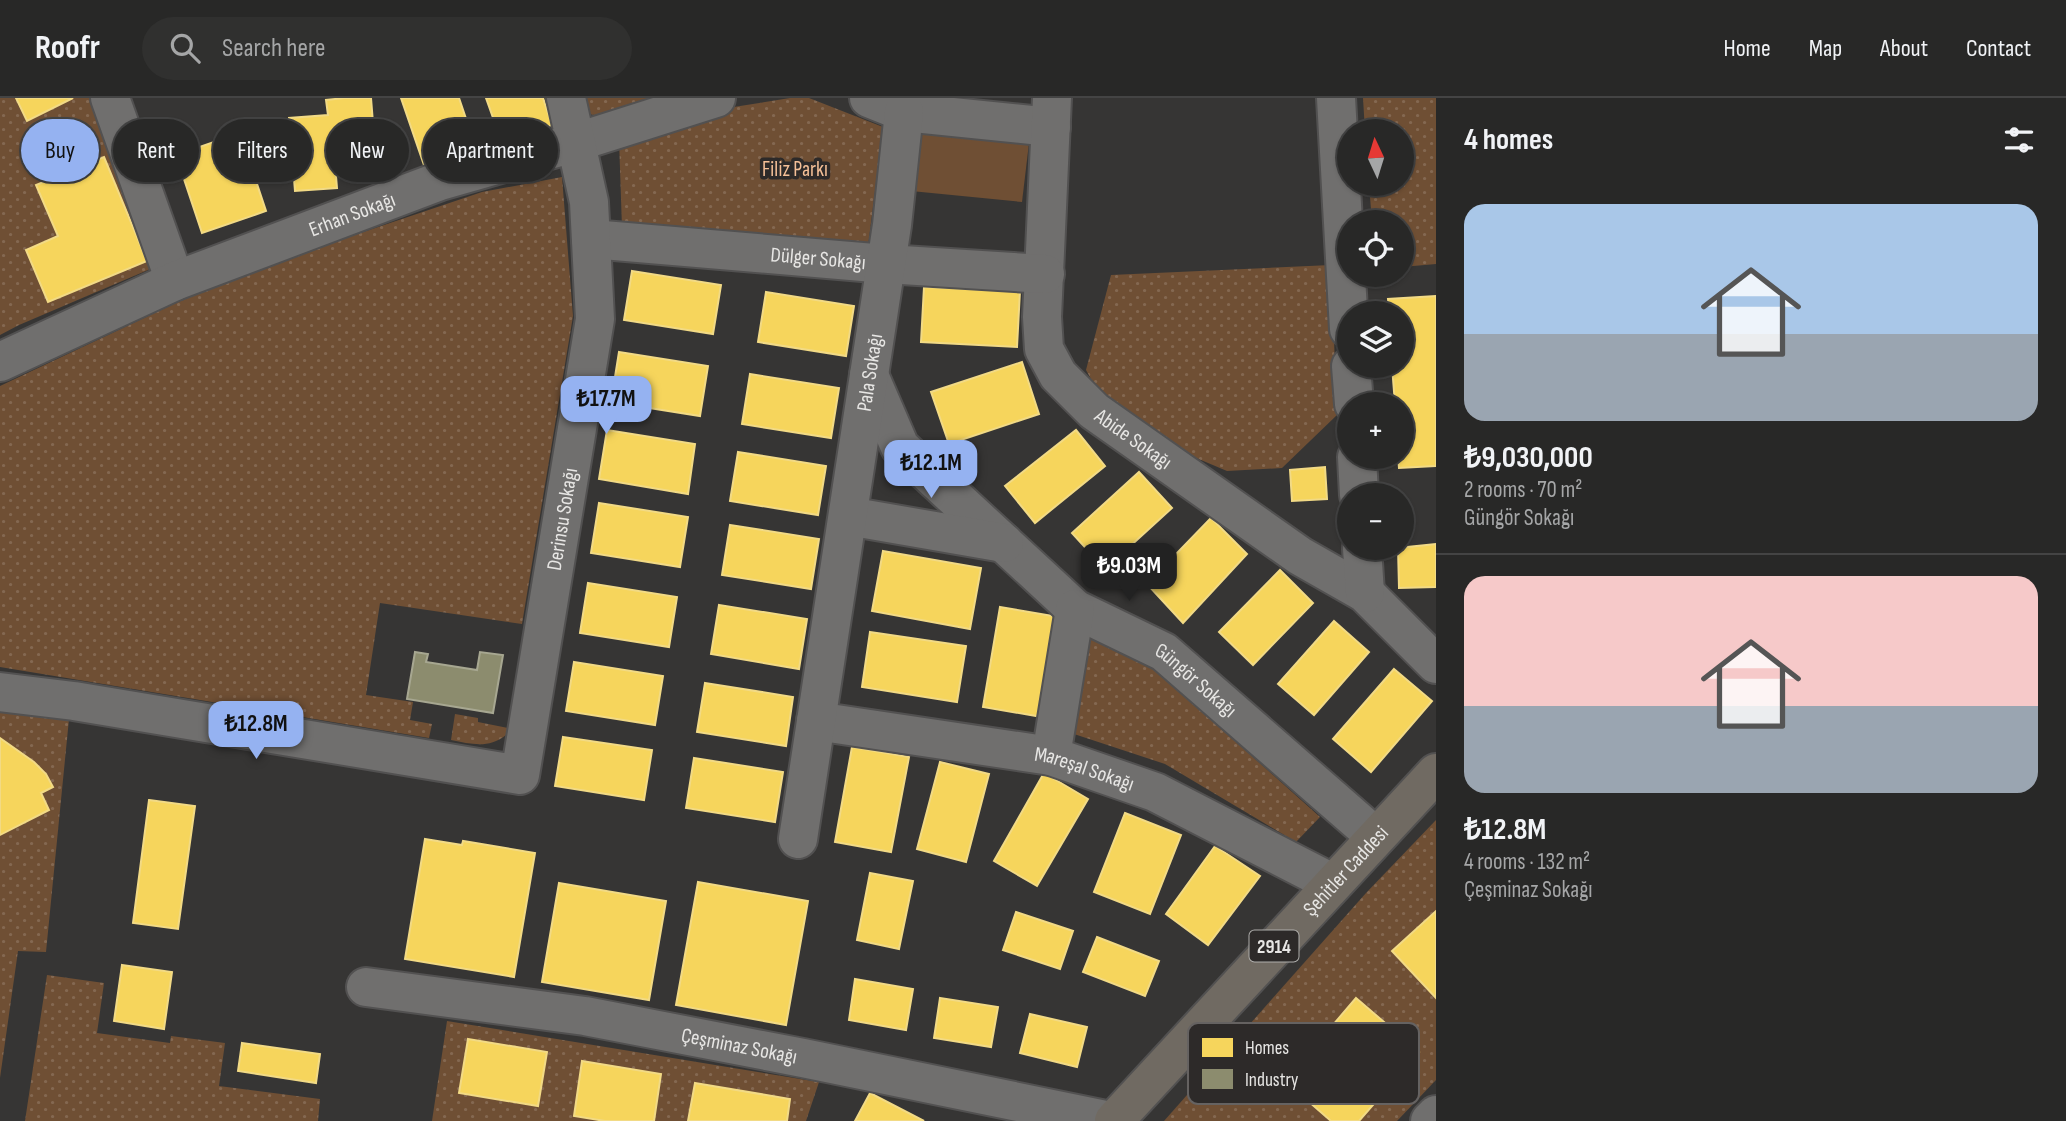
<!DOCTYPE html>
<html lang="en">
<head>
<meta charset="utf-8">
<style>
	body { margin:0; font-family:"Sofia Sans Condensed",sans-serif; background:#30302f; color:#f1f3f6; height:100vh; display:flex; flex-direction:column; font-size:26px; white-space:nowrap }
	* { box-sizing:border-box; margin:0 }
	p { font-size:23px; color:#a5a6a7 }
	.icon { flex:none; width:38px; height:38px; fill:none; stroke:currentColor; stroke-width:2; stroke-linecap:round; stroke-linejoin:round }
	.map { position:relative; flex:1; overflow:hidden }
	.details { display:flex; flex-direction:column; background:#282827; width:630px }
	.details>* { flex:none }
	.top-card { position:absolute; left:21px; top:21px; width:665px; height:63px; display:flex; gap:14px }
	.needle { width:46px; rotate:356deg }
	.tools { position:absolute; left:1337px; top:21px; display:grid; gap:14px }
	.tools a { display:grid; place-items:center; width:77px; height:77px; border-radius:50%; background:#282827; box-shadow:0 2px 5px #0004,0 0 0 2px #444; font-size:35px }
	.price { position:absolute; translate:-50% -60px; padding:0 16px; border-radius:14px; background:#95b2f1; color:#111; font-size:23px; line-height:46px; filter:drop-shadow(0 2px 4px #0008) }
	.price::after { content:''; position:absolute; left:50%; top:42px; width:21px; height:16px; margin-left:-10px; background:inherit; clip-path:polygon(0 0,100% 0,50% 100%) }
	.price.selected { background:#222; color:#fff }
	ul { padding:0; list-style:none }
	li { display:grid; align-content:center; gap:14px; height:371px; padding:0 28px }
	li+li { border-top:2px solid #444 }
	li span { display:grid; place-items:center; height:217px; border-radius:21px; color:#555 }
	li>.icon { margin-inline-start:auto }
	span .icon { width:126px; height:126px; fill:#fffc; stroke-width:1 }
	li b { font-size:30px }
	h2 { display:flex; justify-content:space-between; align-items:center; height:84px; padding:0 28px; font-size:30px }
	.tag { padding:0 24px; border-radius:32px; background:#282827; box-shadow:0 2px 5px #0004,0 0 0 2px #444; font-size:24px; line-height:63px }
	.tag.selected { background:#95b2f1; color:#111 }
	header { display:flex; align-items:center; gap:42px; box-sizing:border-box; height:98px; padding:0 35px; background:#282827; border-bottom:2px solid #444 }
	header strong { font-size:33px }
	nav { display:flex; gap:38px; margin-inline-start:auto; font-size:24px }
	.search { width:490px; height:63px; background:#30302f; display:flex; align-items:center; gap:18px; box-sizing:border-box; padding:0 24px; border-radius:38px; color:#a5a6a7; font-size:26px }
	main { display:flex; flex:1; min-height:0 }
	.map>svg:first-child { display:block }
</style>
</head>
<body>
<header>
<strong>Roofr</strong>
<div class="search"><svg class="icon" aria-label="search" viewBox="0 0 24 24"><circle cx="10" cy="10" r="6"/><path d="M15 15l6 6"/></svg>Search here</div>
<nav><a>Home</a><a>Map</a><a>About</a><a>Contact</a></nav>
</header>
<main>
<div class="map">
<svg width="1436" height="1023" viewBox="0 0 1436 1023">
	<defs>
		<pattern id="green-dots" width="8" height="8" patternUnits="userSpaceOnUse" patternTransform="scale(1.75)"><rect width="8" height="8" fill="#6f4f34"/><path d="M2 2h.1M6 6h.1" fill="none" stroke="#846851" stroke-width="1.8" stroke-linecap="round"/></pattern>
	</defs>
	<rect width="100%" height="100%" fill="#363534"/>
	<g fill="url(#green-dots)">
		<polygon points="0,0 96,0 155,169 19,227 0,237"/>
		<polygon points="586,0 671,0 602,19 590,16"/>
		<polygon points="790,0 809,0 883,29 868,149 622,130 619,41 721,11"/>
		<polygon points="1363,0 1436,0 1436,166 1402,169 1402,124 1372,124 1369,86 1402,86 1402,33 1365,33"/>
		<polygon points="562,79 573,218 522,526 380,505 366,597 413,604 410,622 432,626 429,640 0,569 0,288 182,202 289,159 482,94"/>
		<polygon points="1331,167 1337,317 1282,370 1227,373 1156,343 1101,299 1086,272 1111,177"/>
		<polygon points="1090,536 1140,558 1320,719 1296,744 1165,666 1074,636"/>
		<path d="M0,614L69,621L46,854L18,853L0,980V737L48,712L41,695L53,688C41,666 20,654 0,640Z"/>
		<path d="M455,616L478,620V624L508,630L506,637C488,651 472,646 451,642Z"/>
		<polygon points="1436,722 1436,982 1397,1023 1164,1023 1366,795"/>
		<polygon points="47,877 104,885 97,935 170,945 171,938 225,945 219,988 320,1001 318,1023 25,1023"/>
		<polygon points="447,923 819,984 806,1023 432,1023"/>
	</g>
	<polygon fill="#6f4f34" points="918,35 1029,45 1022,104 911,93"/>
	<g fill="#f6d55c" stroke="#f2da85" stroke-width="2">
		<polygon points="16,0 73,0 27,23"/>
		<polygon points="344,0 371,0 377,75 336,78 337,90 295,93 289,20 328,17 326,2"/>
		<polygon points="401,0 459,0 477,53 425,70"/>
		<polygon points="486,0 543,0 552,27 502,45"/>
		<polygon points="240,35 266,113 202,135 176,57"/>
		<polygon points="104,59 147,163 48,204 26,152 58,138 36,87"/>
		<polygon points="632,173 721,187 713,236 624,222"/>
		<polygon points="924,189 1020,193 1017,249 921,244"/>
		<polygon points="766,194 854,208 846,258 758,244"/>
		<polygon points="1436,198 1436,368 1399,370 1398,359 1402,359 1402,306 1395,306 1392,268 1402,268 1402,215 1389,215 1388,201"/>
		<polygon points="619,254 708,268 700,318 611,304"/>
		<polygon points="1022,264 1039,316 949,346 931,294"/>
		<polygon points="750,276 839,290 831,340 742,326"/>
		<polygon points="607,332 695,346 688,396 599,381"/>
		<polygon points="1076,332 1105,368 1035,425 1005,388"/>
		<polygon points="738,354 826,368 818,417 730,403"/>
		<polygon points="1325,369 1327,401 1292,403 1290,372"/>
		<polygon points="1139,374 1172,410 1105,471 1072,435"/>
		<polygon points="599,405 688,419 680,469 591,455"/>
		<polygon points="1211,420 1247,456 1183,525 1147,486"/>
		<polygon points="730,427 819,441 811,491 722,477"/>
		<polygon points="1436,446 1436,489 1399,490 1398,450"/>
		<polygon points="883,453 981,470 970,531 872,513"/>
		<polygon points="1280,472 1313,505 1253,567 1219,534"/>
		<polygon points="588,485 677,499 669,549 580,535"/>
		<polygon points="719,507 807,521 799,571 711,556"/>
		<polygon points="1000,509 1059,519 1042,619 983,609"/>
		<polygon points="1334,523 1369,554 1314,617 1278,586"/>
		<polygon points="870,534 966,548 957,604 862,589"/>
		<polygon points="574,564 663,578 655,627 566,613"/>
		<polygon points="1394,571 1432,603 1371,674 1333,641"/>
		<polygon points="705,585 793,599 786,648 697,634"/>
		<polygon points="563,639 652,652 644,702 555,688"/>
		<polygon points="0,640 34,664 46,676 53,689 41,695 49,712 0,737"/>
		<polygon points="852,649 909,659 891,754 835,744"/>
		<polygon points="694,660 783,674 775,724 686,710"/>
		<polygon points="940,664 989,676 966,764 917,751"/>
		<polygon points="1044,675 1088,701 1037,788 994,763"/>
		<polygon points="149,702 195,708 178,831 133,825"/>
		<polygon points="1125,715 1181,737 1150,816 1094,794"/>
		<polygon points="425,741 462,747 463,743 535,755 514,879 405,861"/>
		<polygon points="1215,748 1260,778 1208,847 1166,816"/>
		<polygon points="870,775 913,783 899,851 857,842"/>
		<polygon points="698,784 808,803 786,927 676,907"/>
		<polygon points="559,785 666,803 649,902 542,884"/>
		<polygon points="1436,813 1436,900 1392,853"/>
		<polygon points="1016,814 1073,833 1060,871 1003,852"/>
		<polygon points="1097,839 1159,863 1145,898 1083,874"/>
		<polygon points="122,867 172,874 164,931 114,923"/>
		<polygon points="855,881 913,891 906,932 849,922"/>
		<polygon points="940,900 998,909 991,949 934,940"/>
		<polygon points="1356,900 1419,954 1359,1023 1331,1023 1285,983"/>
		<polygon points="1030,916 1087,929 1077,969 1020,955"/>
		<polygon points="468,941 547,954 538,1008 459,995"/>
		<polygon points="242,945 320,956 316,985 238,973"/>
		<polygon points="582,963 661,976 654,1023 605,1023 574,1018"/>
		<polygon points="695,985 790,1001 787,1023 688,1023"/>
		<polygon points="870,995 924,1023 855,1023"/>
	</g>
	<polygon fill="#8c8c6e" stroke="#a7a791" stroke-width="2" points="415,554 428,556 426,564 477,572 480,554 503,557 493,615 407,601"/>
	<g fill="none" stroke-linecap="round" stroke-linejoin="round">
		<defs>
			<g id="minor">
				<polyline points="110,0 175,183"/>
				<polyline points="869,0 904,14 1051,29"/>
				<path id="s1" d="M1052,0L1042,219L1044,251L1058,277L1094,313L1300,458L1365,495L1436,566"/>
				<polyline points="1336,0 1349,231"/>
				<path id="s2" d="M591,141L886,166L1045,176"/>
				<path id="s3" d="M0,264L175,183L440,83L577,44L716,0"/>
				<polyline points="1351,268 1354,306"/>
				<path id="s4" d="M869,277L900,349L1075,511L1164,554L1376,739"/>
				<polyline points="1357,359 1359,397"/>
				<polyline points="848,418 1004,445"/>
				<polyline points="1362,450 1365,495"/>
				<path id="s5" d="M0,594L74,603L520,677L595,221L589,104L566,0"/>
				<path id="s6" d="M816,623L1051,658L1155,694L1332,785"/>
				<polyline points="1051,658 1075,511"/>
				<path id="s7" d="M798,741L892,127L904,14"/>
				<path id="s8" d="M366,889L585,918L803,960L1111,1023"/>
				<polyline points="1430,1023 1436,1017"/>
			</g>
			<g id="major">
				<path id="s9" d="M1114,1023L1436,675"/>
			</g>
		</defs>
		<use href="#minor" stroke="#525151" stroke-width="42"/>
		<use href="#major" stroke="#525151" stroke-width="42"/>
		<use href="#minor" stroke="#706f6e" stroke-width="38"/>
		<use href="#major" stroke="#706a62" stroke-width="38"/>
	</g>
	<g text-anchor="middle" stroke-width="7" stroke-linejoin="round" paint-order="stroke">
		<rect fill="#2d2a29" stroke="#afaeac" stroke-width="2" x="1249.5" y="832.5" width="49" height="31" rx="5"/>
		<g font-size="19" font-weight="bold" fill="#e7e6e4">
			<text x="1274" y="855">2914</text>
		</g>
		<g font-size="21" fill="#f5c097" stroke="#2d2a29">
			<text x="795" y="78">Filiz Parkı</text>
		</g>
		<g font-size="21" fill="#e7e6e4" stroke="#2d2a29">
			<text dy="7" stroke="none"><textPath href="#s3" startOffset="382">Erhan Sokağı</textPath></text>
			<text dy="7" stroke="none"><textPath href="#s2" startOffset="228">Dülger Sokağı</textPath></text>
			<text dy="7" stroke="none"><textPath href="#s7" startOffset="472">Pala Sokağı</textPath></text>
			<text dy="7" stroke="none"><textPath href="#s1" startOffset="380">Abide Sokağı</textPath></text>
			<text dy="7" stroke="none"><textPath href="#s5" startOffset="786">Derinsu Sokağı</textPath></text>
			<text dy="7" stroke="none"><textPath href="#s4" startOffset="458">Güngör Sokağı</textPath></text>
			<text dy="7" stroke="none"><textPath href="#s6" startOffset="273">Mareşal Sokağı</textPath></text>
			<text dy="7" stroke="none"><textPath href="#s9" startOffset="341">Şehitler Caddesi</textPath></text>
			<text dy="7" stroke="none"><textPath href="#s8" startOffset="378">Çeşminaz Sokağı</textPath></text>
		</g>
	</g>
	<rect x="1188" y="925" width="231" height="81" rx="10" fill="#2d2a29" stroke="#656261" stroke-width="2"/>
	<rect x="1202" y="940" width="31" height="19" fill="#f6d55c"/>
	<rect x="1202" y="971" width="31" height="20" fill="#8c8c6e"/>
	<g font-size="19" fill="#e7e6e4">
		<text x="1245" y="956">Homes</text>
		<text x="1245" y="988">Industry</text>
	</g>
</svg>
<div class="tools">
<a><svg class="needle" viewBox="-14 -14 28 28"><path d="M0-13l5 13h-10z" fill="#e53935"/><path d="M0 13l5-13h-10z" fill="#a5a6a7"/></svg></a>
<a><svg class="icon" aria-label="locate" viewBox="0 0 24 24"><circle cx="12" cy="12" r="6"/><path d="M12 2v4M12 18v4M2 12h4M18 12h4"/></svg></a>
<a><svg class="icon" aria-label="layers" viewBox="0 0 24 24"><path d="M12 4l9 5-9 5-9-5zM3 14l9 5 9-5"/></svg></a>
<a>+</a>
<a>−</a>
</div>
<b class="price" style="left:606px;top:338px">₺17.7M</b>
<b class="price" style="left:931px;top:402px">₺12.1M</b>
<b class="price selected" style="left:1129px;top:505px">₺9.03M</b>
<b class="price" style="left:256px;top:663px">₺12.8M</b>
<div class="top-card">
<a class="tag selected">Buy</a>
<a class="tag">Rent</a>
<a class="tag">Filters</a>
<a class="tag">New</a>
<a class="tag">Apartment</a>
</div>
</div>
<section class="details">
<h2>4 homes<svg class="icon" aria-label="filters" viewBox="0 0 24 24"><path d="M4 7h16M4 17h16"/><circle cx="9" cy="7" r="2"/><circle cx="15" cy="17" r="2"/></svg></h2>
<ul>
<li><span style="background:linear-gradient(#a9c7e8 60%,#9aa5b1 0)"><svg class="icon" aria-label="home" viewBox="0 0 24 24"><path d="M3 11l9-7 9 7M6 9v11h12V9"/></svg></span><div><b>₺9,030,000</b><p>2 rooms · 70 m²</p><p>Güngör Sokağı</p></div></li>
<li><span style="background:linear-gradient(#f6c9c9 60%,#9aa5b1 0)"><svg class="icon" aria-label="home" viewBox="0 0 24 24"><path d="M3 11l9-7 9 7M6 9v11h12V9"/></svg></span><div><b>₺12.8M</b><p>4 rooms · 132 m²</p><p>Çeşminaz Sokağı</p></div></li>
</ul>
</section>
</main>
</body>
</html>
